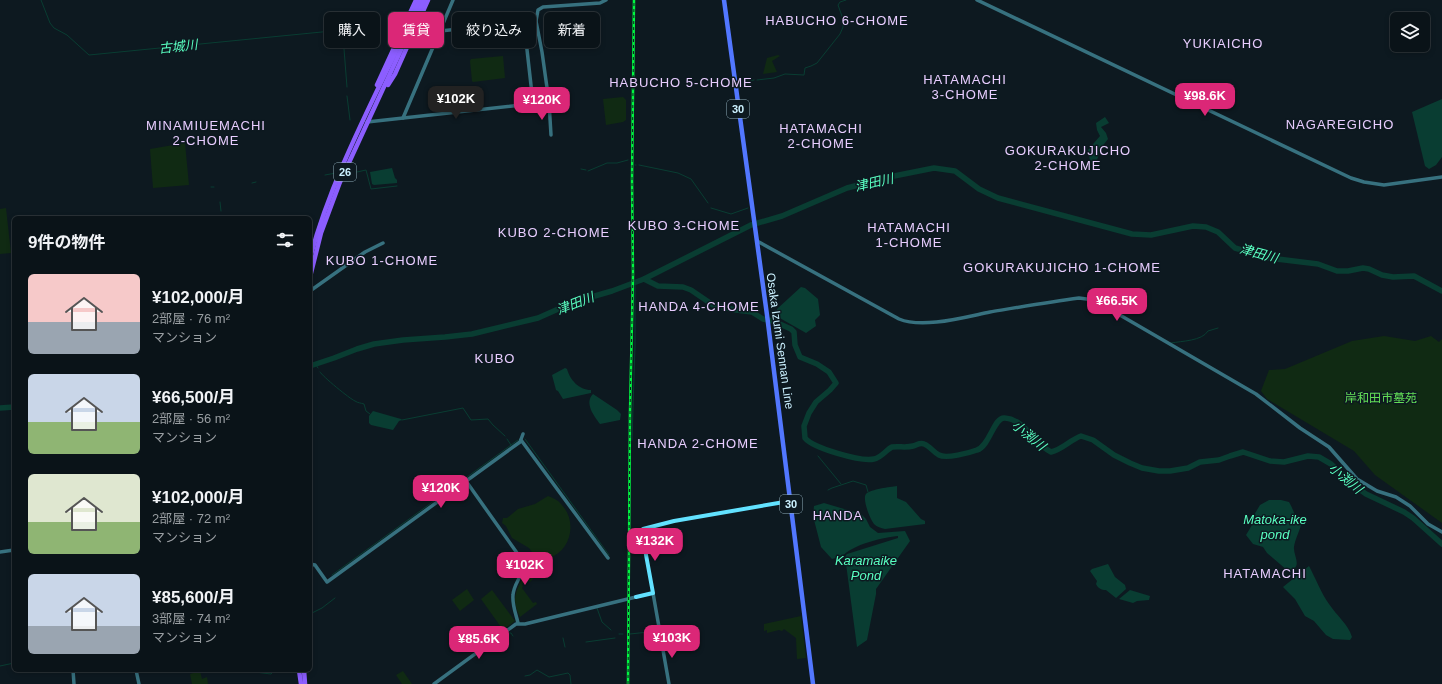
<!DOCTYPE html>
<html lang="ja">
<head>
<meta charset="utf-8">
<style>
	body { margin:0; font-family:Helvetica,"Noto Sans JP",sans-serif; background:#182025; color:#f1f3f6; height:100vh; display:flex; flex-direction:column; font-size:15px; white-space:nowrap }
	* { box-sizing:border-box; margin:0 }
	p { font-size:13px; color:#999ea2 }
	.icon { flex:none; width:22px; height:22px; fill:none; stroke:currentColor; stroke-width:2; stroke-linecap:round; stroke-linejoin:round }
	.map { position:relative; flex:1; overflow:hidden }
	.side { position:absolute; left:12px; top:216px; width:300px; height:456px; display:flex; flex-direction:column; background:#0a1318; border-radius:6px; box-shadow:0 2px 6px #0003,0 0 0 1px #2a3237 }
	.side>* { flex:none }
	.hud { position:absolute; left:324px; top:12px; width:380px; height:36px; display:flex; gap:8px }
	.buttons { position:absolute; left:1390px; top:12px; display:grid; gap:8px }
	.buttons a { display:grid; place-items:center; width:40px; height:40px; border-radius:6px; background:#0a1318; box-shadow:0 2px 6px #0003,0 0 0 1px #2a3237; font-size:20px }
	.price { position:absolute; translate:-50% -34px; padding:0 9px; border-radius:8px; background:#db2777; color:#fff; font-size:13px; line-height:26px; filter:drop-shadow(0 1px 2px #0008) }
	.price::after { content:''; position:absolute; left:50%; top:24px; width:12px; height:9px; margin-left:-6px; background:inherit; clip-path:polygon(0 0,100% 0,50% 100%) }
	.price.on { background:#222; color:#fff }
	ul { padding:0; list-style:none }
	li { display:flex; align-items:center; gap:12px; height:100px; padding:0 16px }
	li span { display:grid; place-items:center; flex:none; width:112px; height:80px; border-radius:6px; color:#555 }
	li>.icon { margin-inline-start:auto }
	span .icon { width:48px; height:48px; fill:#fffc; stroke-width:1 }
	li b { font-size:17px }
	h2 { display:flex; justify-content:space-between; align-items:center; height:48px; padding:0 16px; font-size:17px }
	.tag { padding:0 14px; border-radius:6px; background:#0a1318; box-shadow:0 2px 6px #0003,0 0 0 1px #2a3237; font-size:14px; line-height:36px }
	.tag.on { background:#db2777; color:#fff }
	.map>svg:first-child { display:block }
</style>
</head>
<body>
<div class="map">
<svg width="1442" height="684" viewBox="0 0 1442 684">
	<rect width="100%" height="100%" fill="#0d1920"/>
	<g fill="#102a13">
		<polygon points="778,55 780,56 772,61 777,72 763,74 767,58"/>
		<polygon points="503,56 505,78 473,82 472,81 470,61 471,59"/>
		<polygon points="623,97 626,100 626,120 623,122 606,125 603,99"/>
		<polygon points="185,143 189,185 153,188 150,149"/>
		<polygon points="6,208 11,253 0,254 0,209"/>
		<polygon points="1384,336 1415,341 1431,336 1439,342 1442,339 1442,523 1375,475 1354,451 1267,399 1261,391 1269,370 1285,369 1352,341"/>
		<path d="M548,496C553,498 558,500 561,504C578,521 571,551 549,558C545,559 541,560 537,559L529,548L512,538L506,526L502,523L503,518H507L518,509L535,504Z"/>
		<path d="M528,571L533,579L530,582L528,580L522,584L523,586L522,588L533,603L536,602L537,604L520,617C510,596 517,592 525,572Z"/>
		<polygon points="467,589 474,600 460,611 452,600"/>
		<polygon points="492,590 515,621 503,630 481,599"/>
		<polygon points="801,616 806,658 797,659 796,638 784,629 782,631 779,630 767,633 767,630 764,631 764,624"/>
		<polygon points="200,671 202,679 207,677 208,684 192,684 190,674"/>
		<polygon points="403,671 412,684 402,684 396,675"/>
	</g>
	<g fill="#093d32">
		<polygon points="1442,99 1442,157 1436,165 1429,169 1425,166 1412,112"/>
		<polygon points="1105,117 1109,123 1101,127 1106,133 1108,139 1101,148 1096,163 1092,164 1090,161 1088,150 1100,136 1097,130 1096,123"/>
		<polygon points="392,168 395,178 397,180 397,183 374,185 372,184 370,172"/>
		<polygon points="801,287 805,288 818,299 820,315 815,320 816,326 806,333 778,317 777,309"/>
		<path d="M565,368L567,369C570,380 579,390 591,390V393L563,399L558,391L556,390L552,375Z"/>
		<path d="M593,394L617,410L621,414L620,420L600,424C594,416 584,403 593,394Z"/>
		<polygon points="373,411 401,419 402,420 399,421 393,430 371,425 369,423 369,416"/>
		<path d="M897,486V498L906,502L921,519L925,521V524L885,529C881,528 877,527 874,524C870,519 862,499 866,494C871,489 890,487 897,486Z"/>
		<path d="M1269,500H1281L1289,502C1294,510 1295,519 1301,525C1299,532 1295,540 1294,547C1293,556 1304,568 1288,571L1267,553L1263,547L1253,544L1246,535L1252,525L1254,515L1260,505Z"/>
		<path d="M824,503L861,514L866,519L870,527L878,533L905,531L910,541L876,589V594L867,640L857,647L845,556L847,554L898,538V536C885,537 851,545 843,556L832,559L821,547L813,516L814,506Z"/>
		<path d="M1108,564L1115,577L1125,585L1126,589L1116,598L1106,590C1101,590 1098,588 1096,584L1097,581L1090,571L1092,569Z"/>
		<path d="M1309,566C1316,579 1321,593 1329,604C1337,616 1348,624 1352,637L1350,640L1333,639L1326,635L1314,621L1305,616L1295,599L1283,587Z"/>
		<polygon points="1130,590 1150,596 1149,600 1137,601 1133,603 1119,599"/>
	</g>
	<g fill="none" stroke-linecap="round" stroke-linejoin="round">
		<g stroke="#093d32" stroke-width="1">
			<polyline points="41,0 50,23 54,28 67,35 89,55 342,30 343,45"/>
			<polyline points="344,49 347,87"/>
			<polyline points="757,80 774,78 785,74 804,75 805,68 811,66 817,63 840,34 843,27 843,19 838,5 840,2 846,0"/>
			<polyline points="738,83 754,80"/>
			<polyline points="347,96 350,120"/>
			<polyline points="635,165 636,165"/>
			<polyline points="639,165 678,173 691,179 708,203"/>
			<polyline points="581,169 586,170"/>
			<polyline points="588,171 607,163 617,163 628,160"/>
			<polyline points="357,172 366,170 371,189 397,186"/>
			<polyline points="352,173 354,172"/>
			<polyline points="325,175 336,173"/>
			<polyline points="252,183 256,182"/>
			<polyline points="211,187 214,187"/>
			<polyline points="220,202 221,211"/>
			<polyline points="711,208 731,214 748,208"/>
			<path d="M1171,343C1182,341 1202,341 1208,331L1218,328"/>
			<polyline points="316,365 318,368"/>
			<path d="M320,372C322,376 350,399 355,401C358,403 361,403 364,404L366,411L370,414"/>
			<polyline points="402,420 463,408 471,420 488,419 493,425 505,436"/>
			<polyline points="507,439 511,445"/>
			<polyline points="525,439 609,555"/>
			<polyline points="632,440 635,345 635,283"/>
			<polyline points="818,456 841,484"/>
			<polyline points="828,490 832,488 853,481 866,485 868,492"/>
			<polyline points="332,575 518,440"/>
			<polyline points="597,608 602,622 611,630"/>
			<polyline points="310,614 322,608 335,598"/>
			<polyline points="507,633 511,633 513,636"/>
			<polyline points="619,634 623,634"/>
			<polyline points="630,634 658,631"/>
			<polyline points="563,638 565,647"/>
			<polyline points="586,642 615,638"/>
			<polyline points="0,666 14,663"/>
			<polyline points="238,670 271,674 275,670"/>
			<polyline points="525,676 530,675 537,670 549,677 568,673 570,675 571,684"/>
		</g>
		<g stroke="#093d32" stroke-width="5.5">
			<path d="M644,279L658,286L683,287L691,290L713,305L736,310L752,312L763,319L773,321L791,329L794,332L795,345L800,357L817,364L829,372L836,383L830,390L816,402L809,413L804,426L805,438C813,448 861,462 874,459C881,458 886,450 892,447C899,446 906,448 913,446C917,445 920,442 924,444C930,446 933,452 939,455C946,459 969,453 977,450C990,446 994,416 1005,418C1026,420 1034,444 1051,452C1063,449 1070,440 1081,436L1093,440L1114,455L1130,463L1142,468L1159,471H1170L1188,468L1200,462L1219,460L1230,456L1243,452L1270,461L1284,462L1308,456L1319,457L1331,464L1356,487L1366,494L1404,512L1413,518L1442,544"/>
			<polyline points="310,366 334,358 357,349 374,344 403,340 445,337 472,334 538,318 574,302 612,291 644,279 751,225 782,216 847,188 889,177 934,168 955,171 979,189 998,198 1132,234 1151,235 1193,226 1206,227 1218,232 1235,248 1269,258 1318,264 1337,271 1348,271 1363,268 1369,269 1382,275 1393,277 1414,276 1442,291"/>
			<polyline points="0,408 14,407"/>
		</g>
		<g stroke="#37717f" stroke-width="3.5">
			<polyline points="977,0 1351,178 1364,182 1384,185 1442,177"/>
			<polyline points="524,23 533,103"/>
			<polyline points="440,31 536,21"/>
			<polyline points="403,118 453,0"/>
			<polyline points="367,122 549,102"/>
			<polyline points="551,135 549,102 542,52 536,21 538,10 543,7 600,3 606,0"/>
			<path d="M757,241L899,319C923,329 965,317 990,312C1020,307 1049,302 1079,298L1094,300L1256,394L1300,428L1329,447L1357,479L1377,491L1396,497L1410,506L1428,524L1442,532"/>
			<polyline points="310,291 365,252 383,243"/>
			<polyline points="521,440 608,558"/>
			<path d="M466,481L522,560C525,576 514,581 513,595C512,605 516,614 518,623"/>
			<polyline points="0,552 14,550"/>
			<polyline points="310,564 315,565 327,582 520,442 523,434"/>
			<polyline points="653,593 669,684"/>
			<polyline points="73,670 74,684"/>
			<polyline points="136,670 139,684"/>
			<polyline points="434,684 516,624 525,624 636,597"/>
		</g>
		<polyline stroke="#62e2ff" stroke-width="4" points="636,597 653,593 642,533 643,529 674,521 790,501"/>
		<polyline stroke="#5277ff" stroke-width="4.5" points="724,0 767,315 813,684"/>
		<g stroke="#8c5eff" stroke-width="4.5">
			<polyline points="377,85 416,0"/>
			<polyline points="388,85 395,74 428,0"/>
			<path d="M310,258C334,168 382,85 420,0"/>
			<polyline points="310,277 321,233 340,182 424,0"/>
			<polyline points="299,670 301,684"/>
			<polyline points="304,670 305,684"/>
		</g>
		<defs>
			<polyline id="rail" points="628,684 630,412 633,274 632,180 634,0"/>
		</defs>
		<use href="#rail" stroke="#00f641" stroke-width="2.5"/>
		<use href="#rail" stroke="#0d1920" stroke-width="1" stroke-dasharray="3" stroke-linecap="butt"/>
	</g>
	<g text-anchor="middle" stroke-width="3" stroke-linejoin="round" paint-order="stroke">
		<g fill="#0d1920" stroke="#92b0bc" stroke-width="1">
			<rect x="727" y="100" width="22" height="18" rx="3"/>
			<rect x="334" y="163" width="22" height="18" rx="3"/>
			<rect x="780" y="495" width="22" height="18" rx="3"/>
		</g>
		<g font-size="11" font-weight="bold" fill="#cbf1ff">
			<text x="738" y="113">30</text>
			<text x="345" y="176">26</text>
			<text x="791" y="508">30</text>
		</g>
		<g font-size="12" fill="#cbf1ff" stroke="#0d1920">
			<text transform="translate(780 341) rotate(82)" y="4">Osaka Izumi Sennan Line</text>
		</g>
		<g font-size="12" fill="#63df57" stroke="#0d1920">
			<text x="1381" y="402">岸和田市墓苑</text>
		</g>
		<g font-size="13" letter-spacing="1" fill="#e8cdff" stroke="#0d1920">
			<text x="837" y="25">HABUCHO 6-CHOME</text>
			<text x="1223" y="48">YUKIAICHO</text>
			<text x="965" y="84">HATAMACHI<tspan x="965" dy="15">3-CHOME</tspan></text>
			<text x="681" y="87">HABUCHO 5-CHOME</text>
			<text x="1340" y="129">NAGAREGICHO</text>
			<text x="206" y="130">MINAMIUEMACHI<tspan x="206" dy="15">2-CHOME</tspan></text>
			<text x="821" y="133">HATAMACHI<tspan x="821" dy="15">2-CHOME</tspan></text>
			<text x="1068" y="155">GOKURAKUJICHO<tspan x="1068" dy="15">2-CHOME</tspan></text>
			<text x="684" y="230">KUBO 3-CHOME</text>
			<text x="909" y="232">HATAMACHI<tspan x="909" dy="15">1-CHOME</tspan></text>
			<text x="554" y="237">KUBO 2-CHOME</text>
			<text x="382" y="265">KUBO 1-CHOME</text>
			<text x="1062" y="272">GOKURAKUJICHO 1-CHOME</text>
			<text x="699" y="311">HANDA 4-CHOME</text>
			<text x="495" y="363">KUBO</text>
			<text x="698" y="448">HANDA 2-CHOME</text>
			<text x="838" y="520">HANDA</text>
			<text x="1265" y="578">HATAMACHI</text>
		</g>
		<g font-size="13" font-style="italic" fill="#59ffc1" stroke="#0d1920">
			<text transform="translate(178 46) rotate(-6)" y="5">古城川</text>
			<text transform="translate(874 182) rotate(-13)" y="5">津田川</text>
			<text transform="translate(1259 253) rotate(15)" y="5">津田川</text>
			<text transform="translate(575 303) rotate(-21)" y="5">津田川</text>
			<text transform="translate(1029 435) rotate(39)" y="5">小渕川</text>
			<text transform="translate(1346 478) rotate(40)" y="5">小渕川</text>
			<text x="1275" y="524">Matoka-ike<tspan x="1275" dy="15">pond</tspan></text>
			<text x="866" y="565">Karamaike<tspan x="866" dy="15">Pond</tspan></text>
		</g>
	</g>
</svg>
<div class="buttons">
<a><svg class="icon" aria-label="layers" viewBox="0 0 24 24"><path d="M12 4l9 5-9 5-9-5zM3 14l9 5 9-5"/></svg></a>
</div>
<b class="price" style="left:1205px;top:117px">¥98.6K</b>
<b class="price on" style="left:456px;top:120px">¥102K</b>
<b class="price" style="left:542px;top:121px">¥120K</b>
<b class="price" style="left:1117px;top:322px">¥66.5K</b>
<b class="price" style="left:441px;top:509px">¥120K</b>
<b class="price" style="left:655px;top:562px">¥132K</b>
<b class="price" style="left:525px;top:586px">¥102K</b>
<b class="price" style="left:672px;top:659px">¥103K</b>
<b class="price" style="left:479px;top:660px">¥85.6K</b>
<div class="hud">
<a class="tag">購入</a>
<a class="tag on">賃貸</a>
<a class="tag">絞り込み</a>
<a class="tag">新着</a>
</div>
<section class="side">
<h2>9件の物件<svg class="icon" aria-label="filters" viewBox="0 0 24 24"><path d="M4 7h16M4 17h16"/><circle cx="9" cy="7" r="2"/><circle cx="15" cy="17" r="2"/></svg></h2>
<ul>
<li><span style="background:linear-gradient(#f6c9c9 60%,#9aa5b1 0)"><svg class="icon" aria-label="home" viewBox="0 0 24 24"><path d="M3 11l9-7 9 7M6 9v11h12V9"/></svg></span><div><b>¥102,000/月</b><p>2部屋 · 76 m²</p><p>マンション</p></div></li>
<li><span style="background:linear-gradient(#c9d6e8 60%,#8fb573 0)"><svg class="icon" aria-label="home" viewBox="0 0 24 24"><path d="M3 11l9-7 9 7M6 9v11h12V9"/></svg></span><div><b>¥66,500/月</b><p>2部屋 · 56 m²</p><p>マンション</p></div></li>
<li><span style="background:linear-gradient(#dfe7d0 60%,#8fb573 0)"><svg class="icon" aria-label="home" viewBox="0 0 24 24"><path d="M3 11l9-7 9 7M6 9v11h12V9"/></svg></span><div><b>¥102,000/月</b><p>2部屋 · 72 m²</p><p>マンション</p></div></li>
<li><span style="background:linear-gradient(#c9d6e8 65%,#9aa5b1 0)"><svg class="icon" aria-label="home" viewBox="0 0 24 24"><path d="M3 11l9-7 9 7M6 9v11h12V9"/></svg></span><div><b>¥85,600/月</b><p>3部屋 · 74 m²</p><p>マンション</p></div></li>
</ul>
</section>
</div>
</body>
</html>
